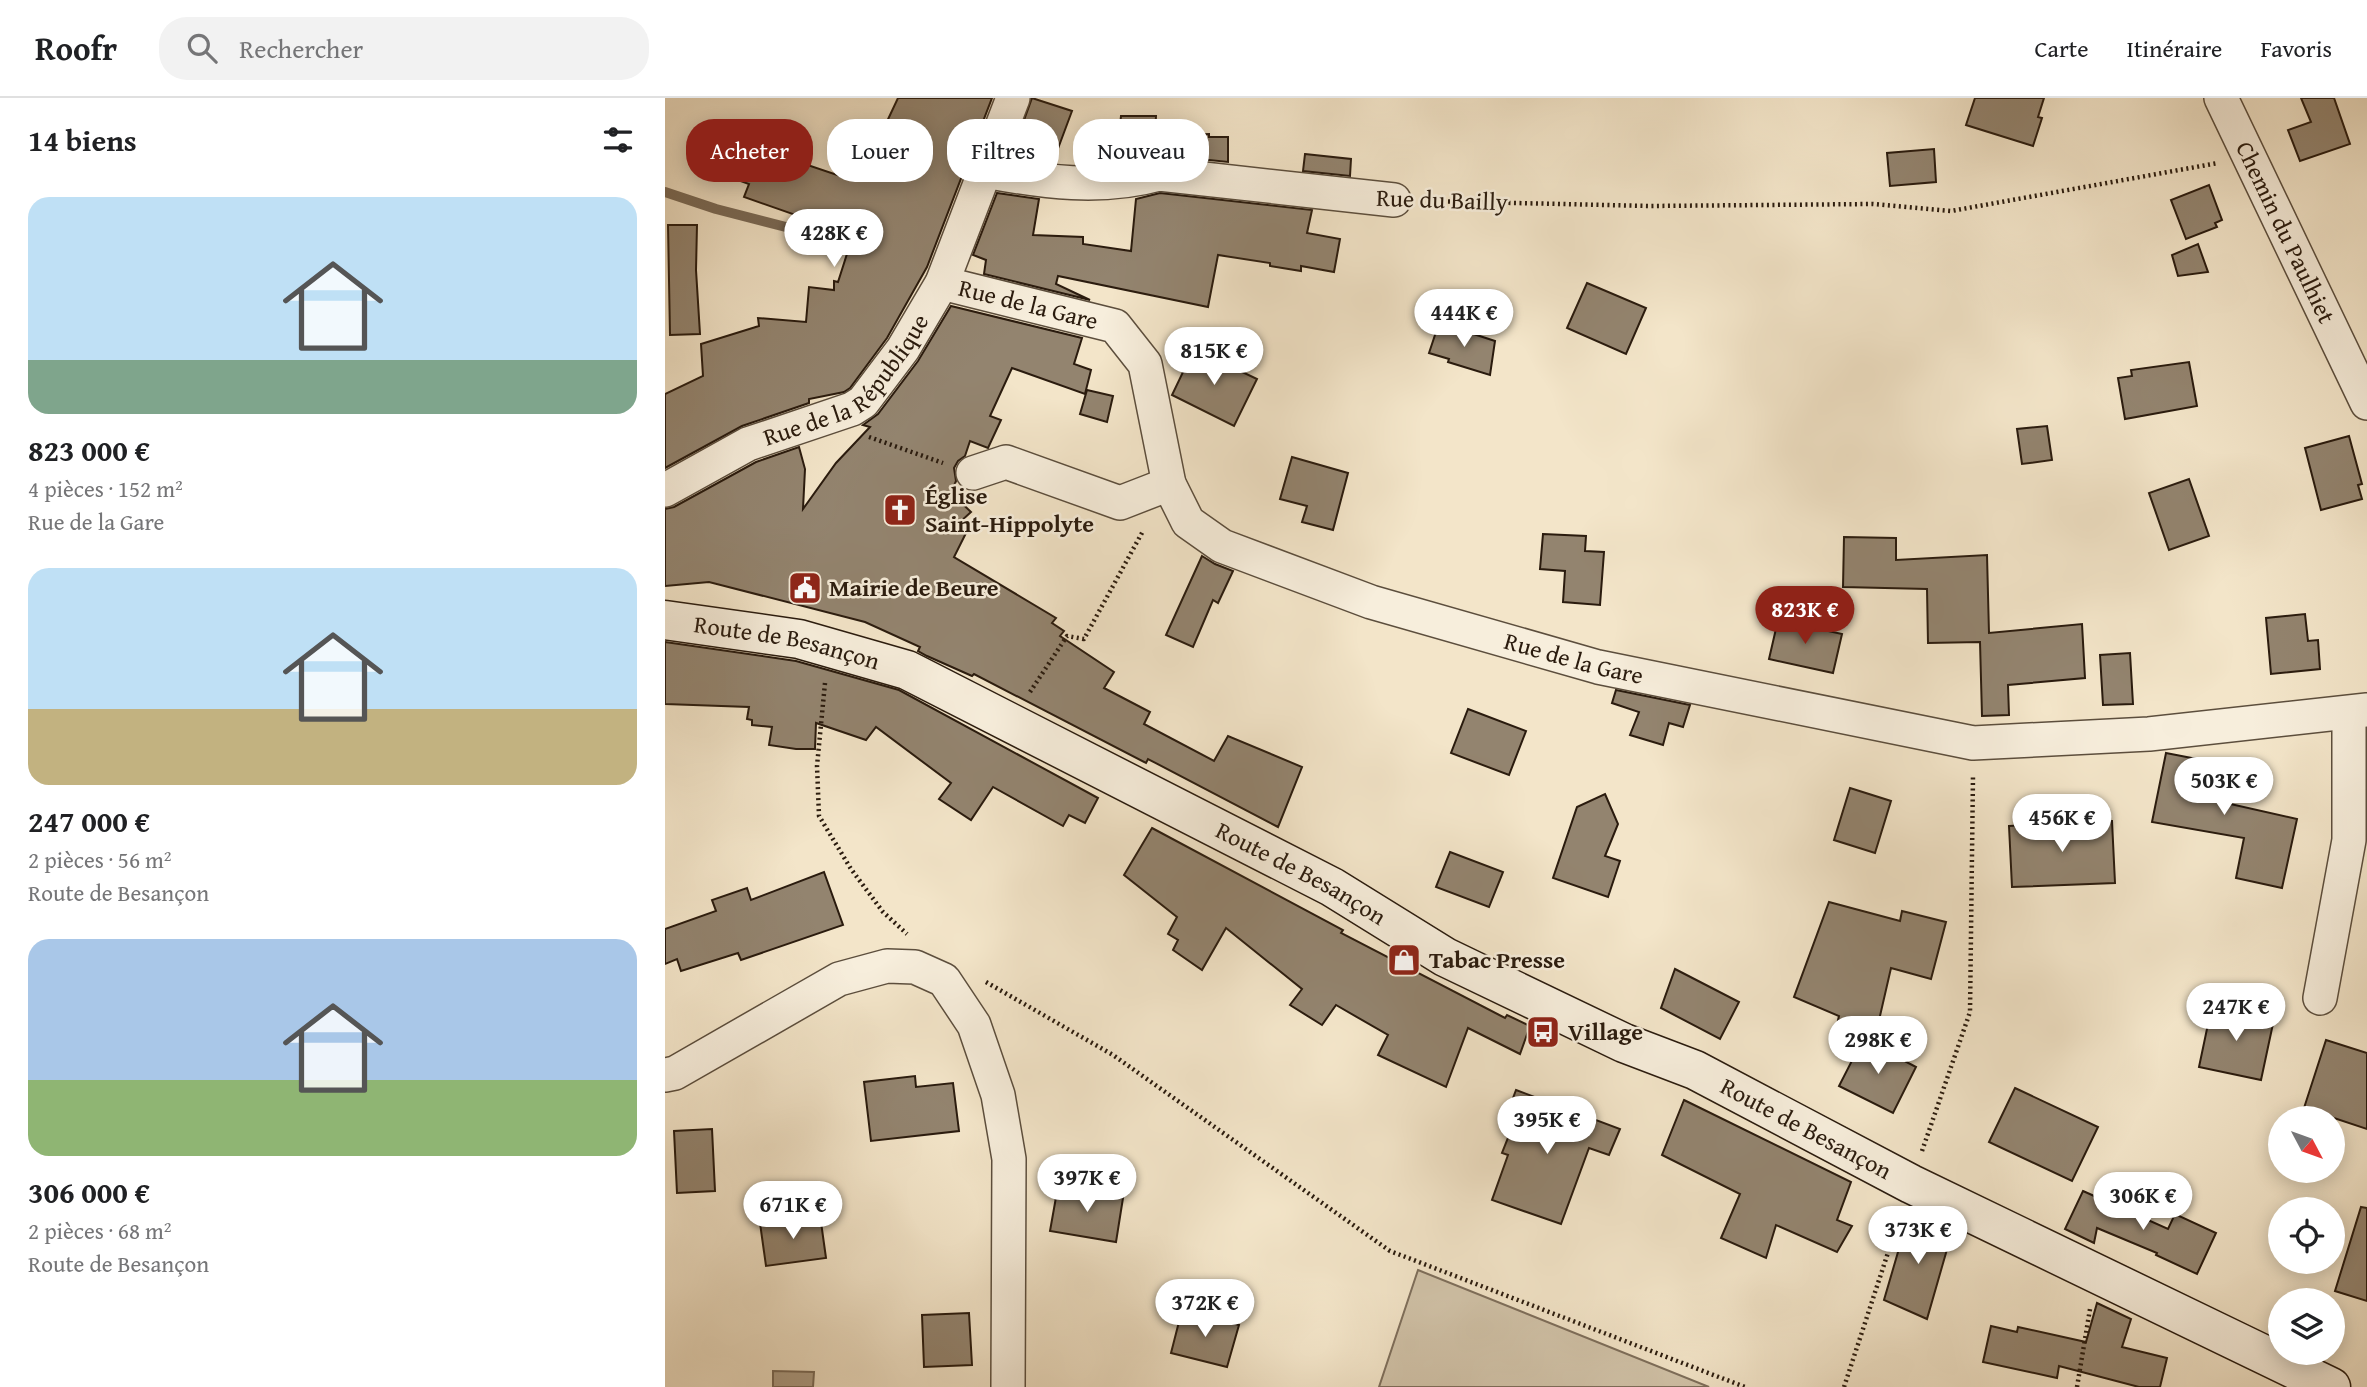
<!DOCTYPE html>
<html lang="fr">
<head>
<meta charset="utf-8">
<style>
	body { margin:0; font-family:"Gentium Book Plus",serif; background:#f2f2f2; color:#202124; height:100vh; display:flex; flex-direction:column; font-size:26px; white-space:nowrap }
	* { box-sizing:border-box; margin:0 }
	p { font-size:23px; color:#757577 }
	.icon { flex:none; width:38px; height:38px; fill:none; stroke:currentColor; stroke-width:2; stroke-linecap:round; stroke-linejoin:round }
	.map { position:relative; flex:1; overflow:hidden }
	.sheet { display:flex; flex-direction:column; background:#fff; width:665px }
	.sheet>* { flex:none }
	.top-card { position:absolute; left:21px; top:21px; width:665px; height:63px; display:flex; gap:14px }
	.needle { width:46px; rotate:131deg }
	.tools { position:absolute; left:1603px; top:1008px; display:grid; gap:14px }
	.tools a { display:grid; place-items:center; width:77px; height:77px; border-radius:50%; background:#fff; box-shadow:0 4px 18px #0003; font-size:35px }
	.price { position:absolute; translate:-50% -60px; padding:0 16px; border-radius:24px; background:#fff; color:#222; font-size:23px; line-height:46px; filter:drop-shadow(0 2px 4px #0008) }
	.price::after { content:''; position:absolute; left:50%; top:42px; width:21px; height:16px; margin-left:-10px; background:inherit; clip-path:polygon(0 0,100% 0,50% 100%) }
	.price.active { background:#8f2418; color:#fff }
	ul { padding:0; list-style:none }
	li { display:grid; align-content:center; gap:14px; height:371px; padding:0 28px }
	li span { display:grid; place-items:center; height:217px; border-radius:21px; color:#555 }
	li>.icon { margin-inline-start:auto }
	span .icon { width:126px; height:126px; fill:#fffc; stroke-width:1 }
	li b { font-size:30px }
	h2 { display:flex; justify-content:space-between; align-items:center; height:84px; padding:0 28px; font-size:30px }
	.chip { padding:0 24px; border-radius:28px; background:#fff; box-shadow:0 4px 18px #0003; font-size:24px; line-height:63px }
	.chip.active { background:#8f2418; color:#fff }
	header { display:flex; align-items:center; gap:42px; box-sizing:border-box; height:98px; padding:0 35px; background:#fff; border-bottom:2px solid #e0e0e0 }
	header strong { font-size:33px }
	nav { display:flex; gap:38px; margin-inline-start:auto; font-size:24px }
	.search { width:490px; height:63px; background:#f2f2f2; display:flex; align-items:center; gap:18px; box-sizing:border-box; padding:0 24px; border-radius:28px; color:#757577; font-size:26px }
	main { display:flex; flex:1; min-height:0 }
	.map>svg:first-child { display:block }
</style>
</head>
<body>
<header>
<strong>Roofr</strong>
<div class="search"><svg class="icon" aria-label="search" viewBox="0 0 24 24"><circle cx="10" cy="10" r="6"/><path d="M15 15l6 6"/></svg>Rechercher</div>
<nav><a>Carte</a><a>Itinéraire</a><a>Favoris</a></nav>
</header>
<main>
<section class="sheet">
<h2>14 biens<svg class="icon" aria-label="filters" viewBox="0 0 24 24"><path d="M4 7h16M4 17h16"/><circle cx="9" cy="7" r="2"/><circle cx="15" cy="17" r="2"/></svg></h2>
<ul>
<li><span style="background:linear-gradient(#bfe0f5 75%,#7fa58c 0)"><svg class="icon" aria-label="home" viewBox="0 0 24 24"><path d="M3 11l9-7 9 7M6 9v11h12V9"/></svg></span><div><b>823 000 €</b><p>4 pièces · 152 m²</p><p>Rue de la Gare</p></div></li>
<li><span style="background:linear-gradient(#bfe0f5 65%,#c2b280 0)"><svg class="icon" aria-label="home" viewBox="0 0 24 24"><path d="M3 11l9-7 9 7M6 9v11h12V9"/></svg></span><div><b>247 000 €</b><p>2 pièces · 56 m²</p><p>Route de Besançon</p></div></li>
<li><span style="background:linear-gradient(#a9c7e8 65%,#8fb573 0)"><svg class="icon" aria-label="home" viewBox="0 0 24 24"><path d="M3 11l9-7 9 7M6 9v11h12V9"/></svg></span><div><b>306 000 €</b><p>2 pièces · 68 m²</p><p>Route de Besançon</p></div></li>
</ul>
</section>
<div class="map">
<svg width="1702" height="1289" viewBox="0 0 1702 1289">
	<rect width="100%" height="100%" fill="#f3e5c9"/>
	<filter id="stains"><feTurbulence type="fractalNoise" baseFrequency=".00286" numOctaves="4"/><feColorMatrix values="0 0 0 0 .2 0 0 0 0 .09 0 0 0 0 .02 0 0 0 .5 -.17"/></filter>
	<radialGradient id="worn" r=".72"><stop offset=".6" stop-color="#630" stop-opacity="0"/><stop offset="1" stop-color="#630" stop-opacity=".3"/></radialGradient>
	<polygon fill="#d1c3a9" stroke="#7e6f5c" stroke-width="2" points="753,1172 1044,1289 714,1289"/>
	<polygon fill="#afa089" stroke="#7a6b58" stroke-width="2" points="108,1273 149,1274 148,1289 108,1289"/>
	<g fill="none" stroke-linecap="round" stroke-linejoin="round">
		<polyline stroke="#7a6b58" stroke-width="10" points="0,94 51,111 195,148"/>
	</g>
	<g fill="#93846f" stroke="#2a1b0e" stroke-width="2">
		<polygon points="233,0 327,0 262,169 222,240 185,290 179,294 144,301 144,305 77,328 0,370 0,296 38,278 36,246 94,228 93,220 141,224 144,189 169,192 169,183 173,184 188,137 79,99 84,86 67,80 84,39 109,48 110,56 178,79 188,40 210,49"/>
		<polygon points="367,0 407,13 388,64 346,58"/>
		<polygon points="1310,0 1379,0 1373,19 1377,20 1368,48 1301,27"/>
		<polygon points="1636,0 1669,0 1685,46 1635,63 1623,32 1646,24"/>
		<polygon points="456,18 491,18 490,35 514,34 514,37 544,36 544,39 563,39 563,64 496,57 474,61 474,58 452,57"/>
		<polygon points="1269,51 1271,84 1225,88 1222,55"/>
		<polygon points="640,56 686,61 685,78 638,73"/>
		<polygon points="1544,87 1557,122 1550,125 1552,129 1521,141 1506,102"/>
		<polygon points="332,95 374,101 368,137 418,139 418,146 466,153 471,101 495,95 647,112 642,135 675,141 669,174 636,168 636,173 605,168 605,165 553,157 543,209 393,178 391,186 425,202 319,176 321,162 308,157"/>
		<polygon points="3,127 32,127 31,172 35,236 5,237"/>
		<polygon points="1533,146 1543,174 1513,178 1507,157"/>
		<polygon points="922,185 981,210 961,256 902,230"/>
		<polygon points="286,208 417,240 409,266 426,272 420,296 347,270 325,318 336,322 323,350 305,343 300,358 293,363 289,370 291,383 286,395 306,414 295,424 302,433 289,459 391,520 387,525 399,533 395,538 449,574 439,590 485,614 479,626 549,663 563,638 637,669 613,729 483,661 481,665 309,576 307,578 262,558 253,553 255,549 200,524 44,484 0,488 0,411 9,409 91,364 134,349 140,371 138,411 171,365 205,329 198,327 213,316 253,263"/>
		<polygon points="773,228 793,234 793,231 830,243 825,277 783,264 784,261 764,255"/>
		<polygon points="529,251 592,281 569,328 507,297"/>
		<polygon points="1524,264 1532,308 1460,321 1453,280 1467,278 1466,272"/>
		<polygon points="422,292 448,298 442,324 415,316"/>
		<polygon points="1382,328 1387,362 1357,366 1352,331"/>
		<polygon points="1684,338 1697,386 1693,387 1697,401 1656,412 1640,350"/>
		<polygon points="627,359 683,375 668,432 637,424 642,408 615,401"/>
		<polygon points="1524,381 1544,438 1504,452 1484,395"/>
		<polygon points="878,436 921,438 920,453 939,454 935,507 898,504 900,473 875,471"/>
		<polygon points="1179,439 1231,440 1231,462 1322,457 1324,535 1417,526 1420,580 1343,587 1344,617 1317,618 1315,544 1263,545 1262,491 1178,489"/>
		<polygon points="537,458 550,466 568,473 553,505 548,502 528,549 501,537"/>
		<polygon points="1640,516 1643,543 1653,542 1655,571 1606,576 1601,520"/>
		<polygon points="1113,522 1177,536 1168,575 1104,561"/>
		<polygon points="0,544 131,563 234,592 433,700 420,725 404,717 398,728 328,689 306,722 274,701 286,685 211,629 201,642 151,625 150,651 131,651 104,647 107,629 87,627 87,622 82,621 84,609 0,606"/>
		<polygon points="1465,555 1468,606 1438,607 1435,557"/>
		<polygon points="951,592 1025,607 1018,629 1004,625 998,647 965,637 974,614 947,605"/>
		<polygon points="803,611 861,633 844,677 786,655"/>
		<polygon points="1501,655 1568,668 1561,705 1632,721 1617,790 1571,780 1579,740 1487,724"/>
		<polygon points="1185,690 1226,703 1210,755 1169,742"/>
		<polygon points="940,696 953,726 940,758 955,763 943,799 888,780 912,709"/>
		<polygon points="1447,723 1450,785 1347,789 1344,728"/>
		<polygon points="487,730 678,832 676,835 840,920 842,917 865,928 855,956 803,930 781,989 713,957 723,937 671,907 657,927 625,907 637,891 561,830 537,872 508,852 513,842 503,836 512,819 459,777"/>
		<polygon points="785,754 838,774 824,809 771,789"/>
		<polygon points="159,774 178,827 76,862 73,855 16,873 12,861 0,866 0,831 51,813 47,802 82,790 86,802"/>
		<polygon points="1164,804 1235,823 1237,813 1281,824 1266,881 1226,870 1212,931 1173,922 1174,918 1129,899"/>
		<polygon points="1010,871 1074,904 1055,941 996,910"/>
		<polygon points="1547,907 1609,921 1596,982 1534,969"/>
		<polygon points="1198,941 1251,969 1228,1015 1174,988"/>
		<polygon points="1661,942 1702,955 1702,1031 1639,1010"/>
		<polygon points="250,978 251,989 288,985 294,1033 206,1043 199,984"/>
		<polygon points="1350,990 1433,1029 1407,1083 1324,1044"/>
		<polygon points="851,992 955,1031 944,1057 924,1050 896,1126 827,1102 843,1057 837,1055 850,1022 841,1019"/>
		<polygon points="1019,1002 1186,1084 1172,1122 1187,1128 1172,1154 1111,1127 1101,1160 1056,1140 1075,1096 997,1057"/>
		<polygon points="47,1031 50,1093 12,1095 9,1033"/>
		<polygon points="393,1088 458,1100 451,1144 385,1133"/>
		<polygon points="1418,1093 1503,1131 1510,1116 1551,1135 1532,1176 1491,1157 1492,1155 1432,1130 1429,1145 1400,1131"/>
		<polygon points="1696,1109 1702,1110 1702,1203 1670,1193"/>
		<polygon points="1245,1113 1287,1134 1262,1221 1219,1202"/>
		<polygon points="155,1117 161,1160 101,1168 95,1125"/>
		<polygon points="1432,1205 1466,1221 1457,1249 1502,1260 1495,1289 1474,1289 1394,1268 1392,1280 1318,1264 1326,1228 1352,1234 1353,1229 1421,1244"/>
		<polygon points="517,1212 574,1227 562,1269 506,1255"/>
		<polygon points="304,1215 307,1267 259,1269 257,1217"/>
	</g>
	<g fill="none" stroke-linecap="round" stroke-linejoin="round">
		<defs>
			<g id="street">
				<path id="s1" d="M1556,0L1702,305"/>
				<path d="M320,73C378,84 436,92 494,76L729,102"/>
				<path id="s2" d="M277,185L450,228L480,266L504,386L523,424L557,448L706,504L933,569L1308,645L1484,636L1702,612"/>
				<polyline points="308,375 341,364 455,405 504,386"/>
				<path id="s3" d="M0,392L83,346L187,311L198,304L238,251L277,185L348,0"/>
				<polyline points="1655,900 1684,742 1684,615"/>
				<polyline points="0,977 10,975 174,881 222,868 250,869 279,882 309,927 333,997 344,1061 343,1289"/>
			</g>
			<g id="secondary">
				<path id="s4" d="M0,522L134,541L242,572L667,789L780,859L959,945L1030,972L1246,1086L1666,1289"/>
			</g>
		</defs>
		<use href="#street" stroke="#5c4e3d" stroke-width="36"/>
		<use href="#secondary" stroke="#2a1b0e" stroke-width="41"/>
		<g stroke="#2a1b0e" stroke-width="4.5" stroke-dasharray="2 3.5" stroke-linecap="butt">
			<polyline points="761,103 985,108 1208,106 1286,113 1553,65"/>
			<polyline points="204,339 278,365"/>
			<polyline points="160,585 152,668 154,718 186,771 218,814 242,836"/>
			<polyline points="365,594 402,538 419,541 478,433"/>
			<polyline points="321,884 448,957 725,1153 1080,1289"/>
			<polyline points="1257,1053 1305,914 1308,678"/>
			<polyline points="1179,1289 1235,1118"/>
			<polyline points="1412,1289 1425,1211"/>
		</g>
		<use href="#street" stroke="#f7eedc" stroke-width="33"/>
		<use href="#secondary" stroke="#f7eedc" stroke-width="38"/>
	</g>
	<defs>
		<symbol id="church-square" viewBox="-11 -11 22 22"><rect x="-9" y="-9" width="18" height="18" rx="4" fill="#8f2418" stroke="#f7eedc"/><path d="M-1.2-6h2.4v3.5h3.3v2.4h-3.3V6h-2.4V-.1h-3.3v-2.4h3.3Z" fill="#fff"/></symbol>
		<symbol id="civic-square" viewBox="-11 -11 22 22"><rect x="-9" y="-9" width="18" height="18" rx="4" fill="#8f2418" stroke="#f7eedc"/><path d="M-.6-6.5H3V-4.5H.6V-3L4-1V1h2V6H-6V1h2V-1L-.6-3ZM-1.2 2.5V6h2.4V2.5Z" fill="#fff"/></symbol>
		<symbol id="shop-square" viewBox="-11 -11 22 22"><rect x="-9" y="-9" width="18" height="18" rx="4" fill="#8f2418" stroke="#f7eedc"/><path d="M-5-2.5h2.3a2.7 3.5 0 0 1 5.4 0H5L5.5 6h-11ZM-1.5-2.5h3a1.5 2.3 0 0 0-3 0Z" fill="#fff"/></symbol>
		<symbol id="bus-square" viewBox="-11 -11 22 22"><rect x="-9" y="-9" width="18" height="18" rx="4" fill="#8f2418" stroke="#f7eedc"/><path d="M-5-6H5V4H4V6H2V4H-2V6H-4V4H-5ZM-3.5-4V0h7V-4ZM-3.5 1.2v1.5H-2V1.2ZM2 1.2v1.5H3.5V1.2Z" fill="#fff"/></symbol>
	</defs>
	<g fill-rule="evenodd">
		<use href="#church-square" x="216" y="393" width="38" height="38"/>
		<use href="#civic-square" x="121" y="471" width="38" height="38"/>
		<use href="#shop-square" x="720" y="843" width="38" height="38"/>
		<use href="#bus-square" x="859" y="915" width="38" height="38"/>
	</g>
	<g text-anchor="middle" stroke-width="5" stroke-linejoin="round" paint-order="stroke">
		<g font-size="24" fill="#2a1b0e" stroke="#f7eedc">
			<text transform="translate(777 102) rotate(2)" y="8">Rue du Bailly</text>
			<text dy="8" stroke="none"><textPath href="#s1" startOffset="149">Chemin du Paulhiet</textPath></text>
			<text dy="8" stroke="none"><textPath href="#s2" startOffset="89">Rue de la Gare</textPath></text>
			<text dy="8" stroke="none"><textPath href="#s3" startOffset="217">Rue de la République</textPath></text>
			<text dy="8" stroke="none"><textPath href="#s4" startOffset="124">Route de Besançon</textPath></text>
			<text dy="8" stroke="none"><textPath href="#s2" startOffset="803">Rue de la Gare</textPath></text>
			<text dy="8" stroke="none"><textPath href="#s4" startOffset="691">Route de Besançon</textPath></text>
			<text dy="8" stroke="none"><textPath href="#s4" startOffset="1258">Route de Besançon</textPath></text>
		</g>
		<g font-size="24" font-weight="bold" fill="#2a1b0e" stroke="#f7eedc" text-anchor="start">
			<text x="260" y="406">Église<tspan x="260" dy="28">Saint-Hippolyte</tspan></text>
			<text x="164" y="498">Mairie de Beure</text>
			<text x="764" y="870">Tabac Presse</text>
			<text x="903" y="942">Village</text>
		</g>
	</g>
	<rect width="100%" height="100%" filter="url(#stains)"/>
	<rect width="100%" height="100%" fill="url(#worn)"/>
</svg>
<div class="tools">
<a><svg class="needle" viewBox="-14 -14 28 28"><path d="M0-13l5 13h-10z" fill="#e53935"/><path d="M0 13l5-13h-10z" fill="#757577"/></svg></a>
<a><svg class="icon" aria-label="locate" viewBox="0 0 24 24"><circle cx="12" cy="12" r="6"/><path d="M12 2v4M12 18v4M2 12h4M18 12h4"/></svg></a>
<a><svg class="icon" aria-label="layers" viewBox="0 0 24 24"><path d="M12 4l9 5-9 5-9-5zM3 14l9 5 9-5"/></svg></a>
</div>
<b class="price" style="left:169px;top:171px">428K €</b>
<b class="price" style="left:799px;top:251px">444K €</b>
<b class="price" style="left:549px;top:289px">815K €</b>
<b class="price active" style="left:1140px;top:548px">823K €</b>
<b class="price" style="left:1559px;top:719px">503K €</b>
<b class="price" style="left:1397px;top:756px">456K €</b>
<b class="price" style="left:1571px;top:945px">247K €</b>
<b class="price" style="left:1213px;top:978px">298K €</b>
<b class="price" style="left:882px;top:1058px">395K €</b>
<b class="price" style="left:422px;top:1116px">397K €</b>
<b class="price" style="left:1478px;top:1134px">306K €</b>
<b class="price" style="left:128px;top:1143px">671K €</b>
<b class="price" style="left:1253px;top:1168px">373K €</b>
<b class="price" style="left:540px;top:1241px">372K €</b>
<div class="top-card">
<a class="chip active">Acheter</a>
<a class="chip">Louer</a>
<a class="chip">Filtres</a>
<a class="chip">Nouveau</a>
</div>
</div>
</main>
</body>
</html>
